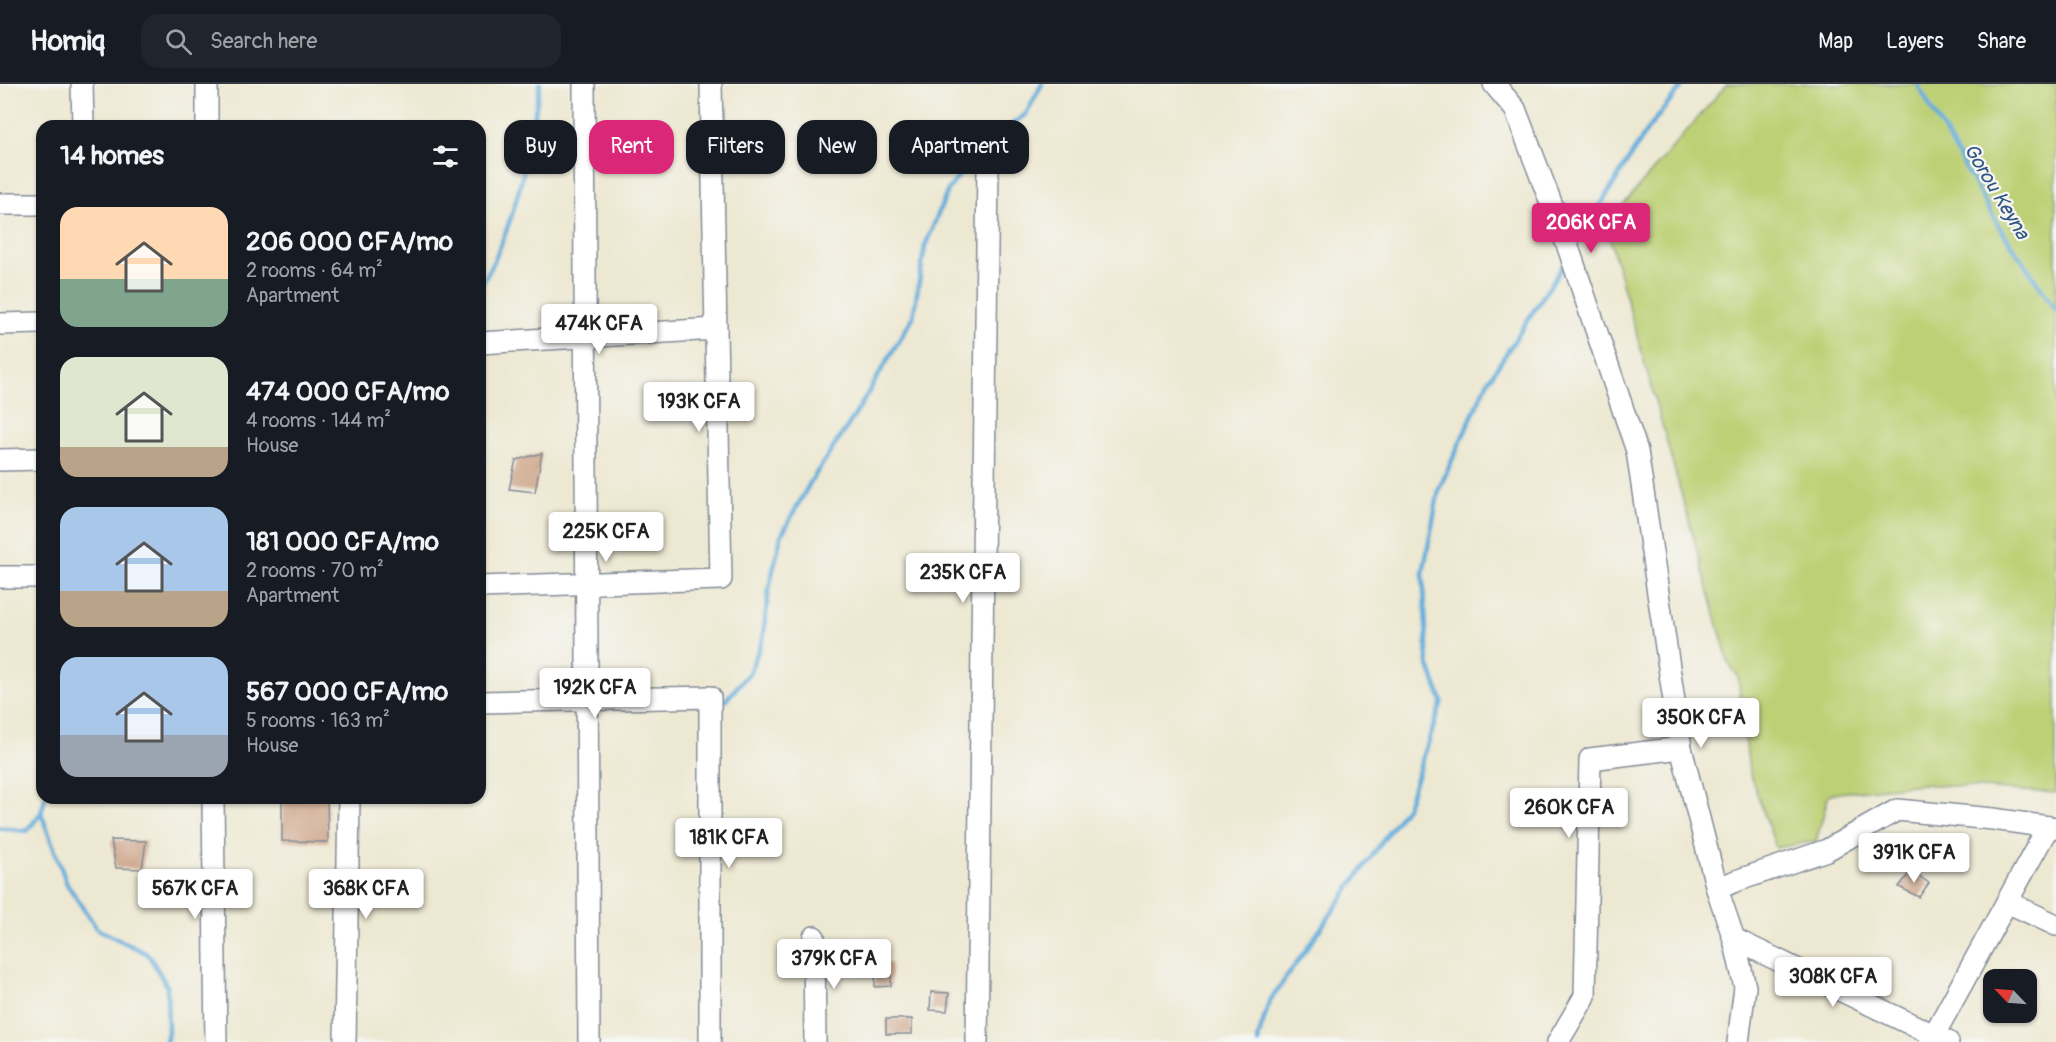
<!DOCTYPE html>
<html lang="en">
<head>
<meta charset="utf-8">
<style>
	body { margin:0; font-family:Pangolin,sans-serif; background:#20242c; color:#f1f3f6; height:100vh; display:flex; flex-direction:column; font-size:22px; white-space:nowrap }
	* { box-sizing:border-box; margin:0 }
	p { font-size:20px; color:#9ea1a6 }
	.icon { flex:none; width:33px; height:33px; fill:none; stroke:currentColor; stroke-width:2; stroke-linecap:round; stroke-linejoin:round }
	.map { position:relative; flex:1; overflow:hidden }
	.side { position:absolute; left:36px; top:36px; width:450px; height:684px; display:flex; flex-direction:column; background:#171b24; border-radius:18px; box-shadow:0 2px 4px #0004 }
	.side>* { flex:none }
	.guide { position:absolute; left:504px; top:36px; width:570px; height:54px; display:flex; gap:12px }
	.needle { width:39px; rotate:295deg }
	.fabs { position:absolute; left:1983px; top:885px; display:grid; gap:12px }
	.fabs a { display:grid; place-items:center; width:54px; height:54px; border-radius:12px; background:#171b24; box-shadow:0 2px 4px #0004; font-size:30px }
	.price { position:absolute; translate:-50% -51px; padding:0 14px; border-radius:6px; background:#fff; color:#222; font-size:20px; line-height:39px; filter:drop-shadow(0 2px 3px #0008) }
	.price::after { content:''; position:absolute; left:50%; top:36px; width:18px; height:14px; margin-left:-9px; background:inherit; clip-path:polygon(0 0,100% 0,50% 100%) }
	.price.on { background:#db2777; color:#fff }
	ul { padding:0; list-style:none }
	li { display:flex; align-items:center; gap:18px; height:150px; padding:0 24px }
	li span { display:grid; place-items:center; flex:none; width:168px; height:120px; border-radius:18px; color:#555 }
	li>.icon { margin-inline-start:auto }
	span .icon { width:72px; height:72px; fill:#fffc; stroke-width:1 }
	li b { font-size:26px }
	h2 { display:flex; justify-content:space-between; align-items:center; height:72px; padding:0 24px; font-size:26px }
	.pill { padding:0 21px; border-radius:18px; background:#171b24; box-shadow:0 2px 4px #0004; font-size:21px; line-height:54px }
	.pill.on { background:#db2777; color:#fff }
	header { display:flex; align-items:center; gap:36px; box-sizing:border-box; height:84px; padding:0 30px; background:#171b24; border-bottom:2px solid #363941 }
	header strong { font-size:28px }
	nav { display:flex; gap:33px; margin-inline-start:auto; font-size:21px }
	.search { width:420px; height:54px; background:#20242c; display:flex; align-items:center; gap:15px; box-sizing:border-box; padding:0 21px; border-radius:18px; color:#9ea1a6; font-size:22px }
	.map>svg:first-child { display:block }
</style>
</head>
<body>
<header>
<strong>Homiq</strong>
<div class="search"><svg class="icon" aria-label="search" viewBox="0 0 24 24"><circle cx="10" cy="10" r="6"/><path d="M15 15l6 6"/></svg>Search here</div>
<nav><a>Map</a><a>Layers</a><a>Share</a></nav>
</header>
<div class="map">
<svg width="2056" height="958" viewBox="0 0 2056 958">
	<rect width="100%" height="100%" fill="#f6f6f2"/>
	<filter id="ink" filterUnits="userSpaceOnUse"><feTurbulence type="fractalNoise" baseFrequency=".0167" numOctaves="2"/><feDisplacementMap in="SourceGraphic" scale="12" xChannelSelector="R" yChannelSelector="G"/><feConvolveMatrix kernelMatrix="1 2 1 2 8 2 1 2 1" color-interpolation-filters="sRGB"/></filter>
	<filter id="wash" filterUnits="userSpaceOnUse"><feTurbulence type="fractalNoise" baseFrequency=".008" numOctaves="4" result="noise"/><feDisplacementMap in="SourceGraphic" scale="24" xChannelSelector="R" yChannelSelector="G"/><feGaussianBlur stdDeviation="1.35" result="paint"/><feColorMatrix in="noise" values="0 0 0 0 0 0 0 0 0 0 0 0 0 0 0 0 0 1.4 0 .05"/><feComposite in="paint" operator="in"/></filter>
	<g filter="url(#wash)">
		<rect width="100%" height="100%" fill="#ede8d1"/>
		<polygon fill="#bdd074" stroke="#6c8069" stroke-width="1.5" points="1727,0 2056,0 2056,709 1922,700 1829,710 1816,757 1776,764 1749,687 1738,592 1729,580 1606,141"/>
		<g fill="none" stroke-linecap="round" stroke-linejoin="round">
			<g stroke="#62acda" stroke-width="4.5">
				<polyline points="1917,0 1998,141 2056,226"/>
				<polyline points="1575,162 1647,46 1684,0"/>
				<path d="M480,202C489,190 494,178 499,165C522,112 530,56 540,0"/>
				<polyline points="725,617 749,589 763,555 769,504 781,452 811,397 855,331 913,233 925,162 948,106 980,64 1026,30 1042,0"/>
				<polyline points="41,729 67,800 97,845 148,870 167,902 168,948 166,958"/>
				<polyline points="0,744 27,747 41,729 45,714"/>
				<polyline points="1259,958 1258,955 1269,918 1407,722 1442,617 1428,580 1423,489 1439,405 1487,299 1566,177"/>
			</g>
		</g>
		<g id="blocks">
			<g fill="#cea58a">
				<polygon points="542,369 535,408 509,405 516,376"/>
				<polygon points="282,714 327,714 328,758 282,757"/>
				<polygon points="111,756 146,757 142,785 116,784"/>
				<polygon points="1911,787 1929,799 1919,813 1899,803"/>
				<polygon points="875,879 891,879 891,902 875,903"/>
				<polygon points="931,908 949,909 947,927 930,926"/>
				<rect x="886" y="935" width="26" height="15"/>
			</g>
		</g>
	</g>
	<g filter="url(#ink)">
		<use href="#blocks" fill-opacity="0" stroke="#848c98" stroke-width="1.5"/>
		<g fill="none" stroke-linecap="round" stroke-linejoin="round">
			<defs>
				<g id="minor">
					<polyline points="82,0 83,42"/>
					<polyline points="207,0 207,42"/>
					<polyline points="584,0 589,958"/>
					<polyline points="1494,0 1515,25 1568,163 1637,367 1681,664 1717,805 1734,855 1745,903 1738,958"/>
					<polyline points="0,120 42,120"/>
					<polyline points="0,240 42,239"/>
					<polyline points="480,259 716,245"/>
					<polyline points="0,376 42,375"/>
					<polyline points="0,493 42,493"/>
					<polyline points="480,503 721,495 711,0"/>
					<polyline points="480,618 710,613 710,958"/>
					<polyline points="213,714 216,958"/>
					<polyline points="1717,805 1733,798 1827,766 1897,726 1993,735 2056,744"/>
					<polyline points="2007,818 2056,841"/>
					<polyline points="814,853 815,958"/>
					<polyline points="1734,855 1948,958"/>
					<polyline points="345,958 349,714"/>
					<polyline points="977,958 988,83"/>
					<polyline points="1558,958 1585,912 1590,675 1681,664"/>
					<polyline points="1930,958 2048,743"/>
				</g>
			</defs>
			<use href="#minor" stroke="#848c98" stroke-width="24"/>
			<use href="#minor" stroke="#fff" stroke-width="21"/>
		</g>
	</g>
	<g text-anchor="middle" stroke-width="4.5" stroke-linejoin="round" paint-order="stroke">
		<g font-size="20" font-style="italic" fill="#305483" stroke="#f6f6f2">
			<text transform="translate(1997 107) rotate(59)" y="7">Gorou Keyna</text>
		</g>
	</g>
</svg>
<div class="fabs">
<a><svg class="needle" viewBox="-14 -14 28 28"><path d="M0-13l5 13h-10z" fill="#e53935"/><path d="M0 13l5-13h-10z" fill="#9ea1a6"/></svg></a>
</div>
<b class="price on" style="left:1591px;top:170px">206K CFA</b>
<b class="price" style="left:599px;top:271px">474K CFA</b>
<b class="price" style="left:699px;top:349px">193K CFA</b>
<b class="price" style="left:606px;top:479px">225K CFA</b>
<b class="price" style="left:963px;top:520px">235K CFA</b>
<b class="price" style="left:595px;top:635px">192K CFA</b>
<b class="price" style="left:1701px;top:665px">350K CFA</b>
<b class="price" style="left:1569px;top:755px">260K CFA</b>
<b class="price" style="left:729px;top:785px">181K CFA</b>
<b class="price" style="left:1914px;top:800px">391K CFA</b>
<b class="price" style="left:195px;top:836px">567K CFA</b>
<b class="price" style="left:366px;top:836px">368K CFA</b>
<b class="price" style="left:834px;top:906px">379K CFA</b>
<b class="price" style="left:1833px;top:924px">308K CFA</b>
<div class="guide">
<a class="pill">Buy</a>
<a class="pill on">Rent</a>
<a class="pill">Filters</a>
<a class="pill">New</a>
<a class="pill">Apartment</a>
</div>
<section class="side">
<h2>14 homes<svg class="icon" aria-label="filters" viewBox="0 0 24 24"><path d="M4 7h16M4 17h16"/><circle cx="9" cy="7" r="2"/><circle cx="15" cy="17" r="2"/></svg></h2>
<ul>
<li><span style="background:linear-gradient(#ffd9b3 60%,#7fa58c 0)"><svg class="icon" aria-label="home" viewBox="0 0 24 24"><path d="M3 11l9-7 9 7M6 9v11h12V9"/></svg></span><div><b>206 000 CFA/mo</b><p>2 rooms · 64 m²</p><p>Apartment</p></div></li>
<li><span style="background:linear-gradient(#dfe7d0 75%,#b9a48a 0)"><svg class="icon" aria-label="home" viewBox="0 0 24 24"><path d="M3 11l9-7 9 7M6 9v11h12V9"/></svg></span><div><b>474 000 CFA/mo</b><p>4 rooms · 144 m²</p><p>House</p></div></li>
<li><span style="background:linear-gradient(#a9c7e8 70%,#b9a48a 0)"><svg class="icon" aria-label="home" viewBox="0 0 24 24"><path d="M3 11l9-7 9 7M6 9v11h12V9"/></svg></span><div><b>181 000 CFA/mo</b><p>2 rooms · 70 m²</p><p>Apartment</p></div></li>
<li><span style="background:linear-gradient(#a9c7e8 65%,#9aa5b1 0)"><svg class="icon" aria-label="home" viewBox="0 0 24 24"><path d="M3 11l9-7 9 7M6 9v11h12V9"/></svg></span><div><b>567 000 CFA/mo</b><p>5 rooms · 163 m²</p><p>House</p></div></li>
</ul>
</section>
</div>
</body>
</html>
